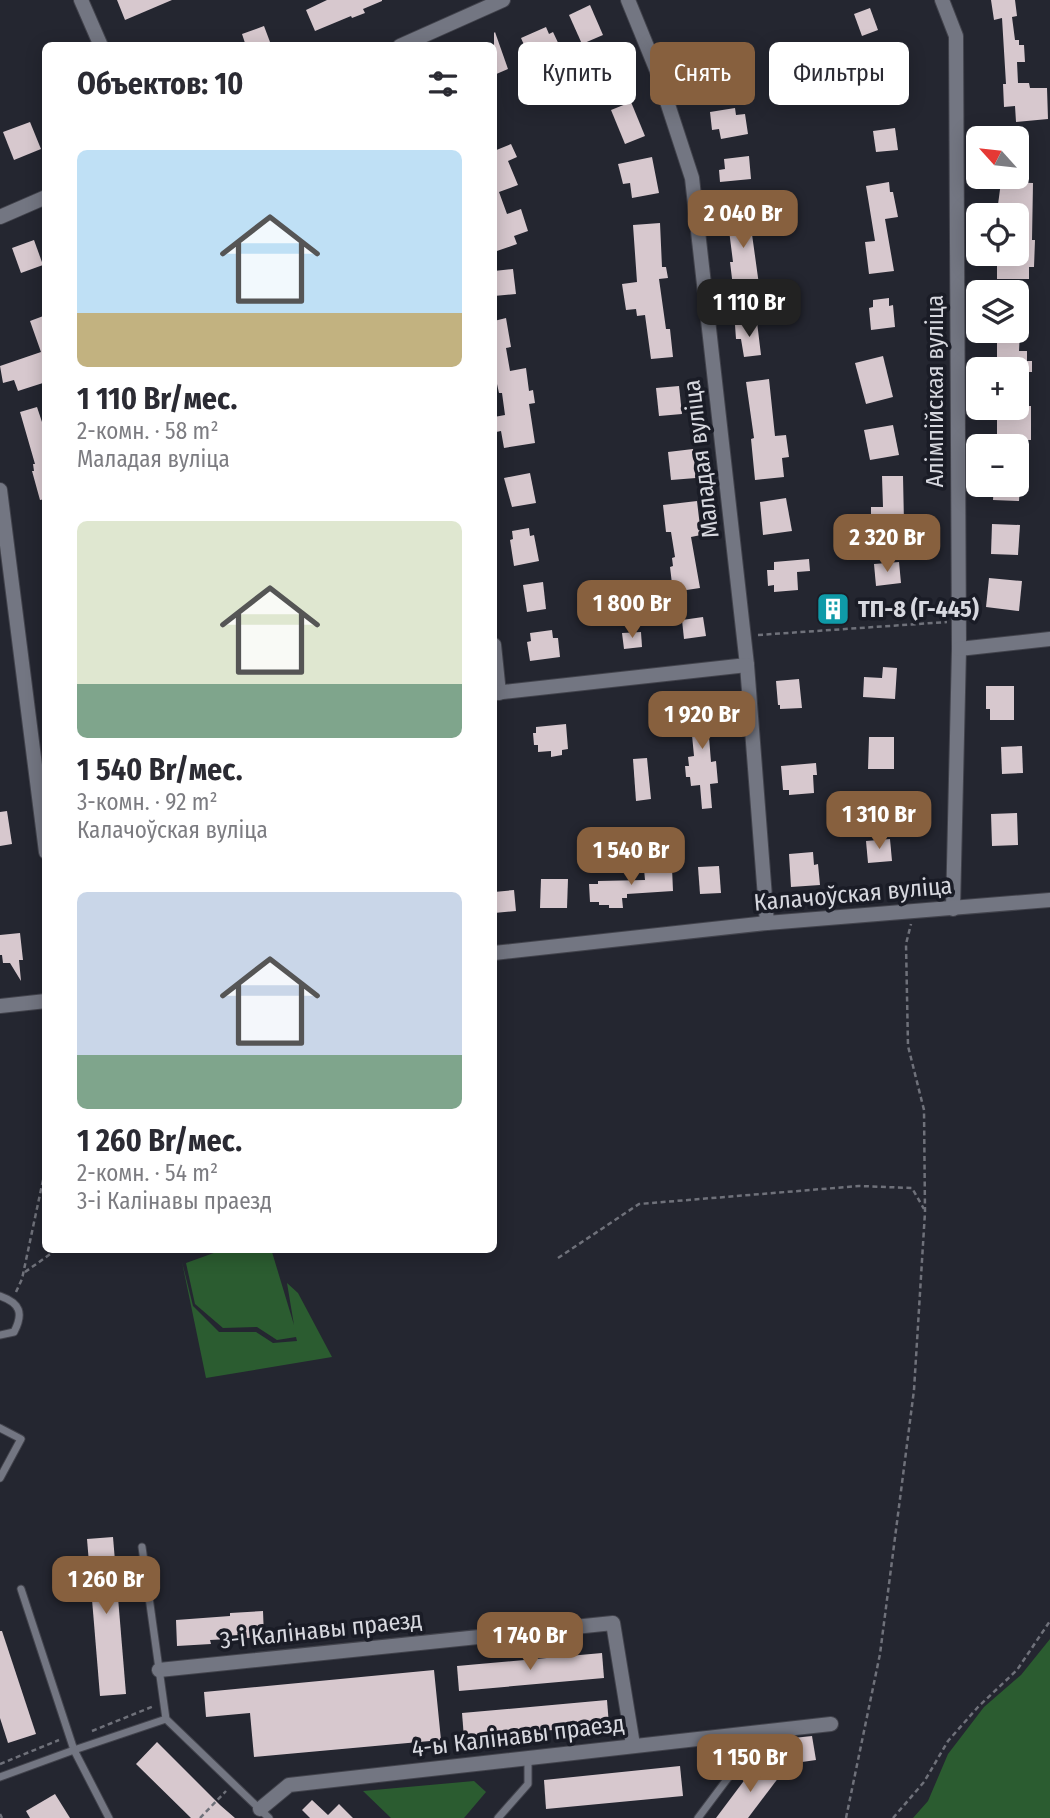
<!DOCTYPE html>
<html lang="ru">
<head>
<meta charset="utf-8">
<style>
	body { margin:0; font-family:"Fira Sans Condensed",sans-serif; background:#f7f7f7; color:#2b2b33; height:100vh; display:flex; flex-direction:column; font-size:26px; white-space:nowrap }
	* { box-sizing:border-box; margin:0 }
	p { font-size:23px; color:#7c7c81 }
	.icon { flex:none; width:38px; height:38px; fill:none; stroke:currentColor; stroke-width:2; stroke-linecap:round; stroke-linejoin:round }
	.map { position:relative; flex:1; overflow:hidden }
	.sheet { position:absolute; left:42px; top:42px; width:455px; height:1211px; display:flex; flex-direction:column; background:#fff; border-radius:10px; box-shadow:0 4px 18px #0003 }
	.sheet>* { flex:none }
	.banner { position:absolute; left:518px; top:42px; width:427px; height:63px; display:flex; gap:14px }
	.needle { width:46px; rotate:297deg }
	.fabs { position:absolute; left:966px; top:126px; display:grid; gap:14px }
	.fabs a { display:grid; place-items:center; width:63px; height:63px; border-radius:10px; background:#fff; box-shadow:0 4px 18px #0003; font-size:35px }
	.price { position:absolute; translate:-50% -60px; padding:0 16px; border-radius:14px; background:#87603e; color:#fff; font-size:23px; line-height:46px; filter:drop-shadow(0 2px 4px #0008) }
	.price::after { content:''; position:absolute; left:50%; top:42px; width:21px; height:16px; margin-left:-10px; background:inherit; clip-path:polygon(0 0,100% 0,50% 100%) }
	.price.current { background:#222; color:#fff }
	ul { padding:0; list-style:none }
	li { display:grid; align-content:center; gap:14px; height:371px; padding:0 35px }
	li span { display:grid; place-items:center; height:217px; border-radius:10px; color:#555 }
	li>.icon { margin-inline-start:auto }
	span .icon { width:126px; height:126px; fill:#fffc; stroke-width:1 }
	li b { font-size:30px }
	h2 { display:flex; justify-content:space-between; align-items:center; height:84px; padding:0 35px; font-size:30px }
	.tag { padding:0 24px; border-radius:10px; background:#fff; box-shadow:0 4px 18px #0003; font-size:24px; line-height:63px }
	.tag.current { background:#87603e; color:#fff }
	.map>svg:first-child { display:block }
</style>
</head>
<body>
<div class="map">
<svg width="1050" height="1818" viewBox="0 0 1050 1818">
	<rect width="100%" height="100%" fill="#242630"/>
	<g fill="#2b5c30">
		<polygon points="222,1250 265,1250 272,1252 294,1325 287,1283 298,1293 332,1357 206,1378 182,1262 193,1306 219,1332 256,1332 273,1343 297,1341 296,1337 277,1340 257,1327 223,1328 195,1304 186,1263"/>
		<polygon points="1050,1639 1050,1818 913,1818 928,1801 948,1754 984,1707 1021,1675"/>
		<polygon points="474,1781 486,1792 464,1818 391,1818 363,1791"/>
	</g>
	<g fill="#d7c8ce">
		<polygon points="117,0 172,0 125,20"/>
		<polygon points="327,0 382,0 382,1 363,9 365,13 352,18 351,16 315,31 306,10"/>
		<polygon points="991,0 1015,0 1017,16 1012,17 1015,40 1019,40 1019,45 1024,45 1025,62 1017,62 1018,83 1029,83 1030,88 1047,88 1048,119 1016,122 1015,106 1004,107 1003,84 1006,84 1002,18 994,20"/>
		<polygon points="590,5 603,35 582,44 569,15"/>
		<polygon points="870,8 878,30 862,36 854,14"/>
		<polygon points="264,26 270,42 261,46 246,46 242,34"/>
		<polygon points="546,27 549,34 553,32 561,49 532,63 521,38"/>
		<polygon points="495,32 508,69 494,75 494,33"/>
		<polygon points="717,57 728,87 703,95 696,76 694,77 690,67"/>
		<polygon points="888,67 893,89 890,89 890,100 878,103 874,93 871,93 866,71"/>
		<polygon points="631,102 645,136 625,144 611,110"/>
		<polygon points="735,108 736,115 745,114 748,134 721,139 719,129 712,130 710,112"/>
		<polygon points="30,122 41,149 14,160 3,132"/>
		<polygon points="895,128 898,150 876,152 873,131"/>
		<polygon points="511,144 517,157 508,161 518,185 499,192 507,214 521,209 528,231 514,236 517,244 494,252 494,151"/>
		<polygon points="749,156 751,179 720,182 719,170 725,169 724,159"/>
		<polygon points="652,157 659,193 632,198 630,183 623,184 618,164"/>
		<polygon points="889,182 890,192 893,192 898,217 885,219 894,271 869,274 865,242 875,241 866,186"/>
		<polygon points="1001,182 1033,183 1032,240 1035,240 1034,267 1029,267 1029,279 997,279 997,254 1017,254 1017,215 1000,215 1000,212 997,212"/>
		<polygon points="748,204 749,214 755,214 756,226 751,227 760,292 734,295 730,262 733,262 726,206"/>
		<polygon points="660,223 662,267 666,267 668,278 659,279 666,329 670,329 673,357 651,359 645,315 637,316 636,309 626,310 622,284 637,282 633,225"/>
		<polygon points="34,240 43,265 21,273 12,248"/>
		<polygon points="513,269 516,294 494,296 494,271"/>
		<polygon points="889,298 889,306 893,305 895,327 871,330 869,308 873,307 873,300"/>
		<polygon points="46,315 46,382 18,391 14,380 3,383 0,366 41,352 30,321"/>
		<polygon points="506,318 511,347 506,348 510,371 526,368 529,391 533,390 535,403 529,404 535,443 504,448 501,431 496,432 494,417 505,415 502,393 499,393 497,384 494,385 494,321"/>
		<polygon points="757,322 761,355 744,357 741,339 736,339 735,325"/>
		<polygon points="997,331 1020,331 1019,351 1027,351 1027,361 1032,361 1032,372 1028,372 1028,377 1017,377 1017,369 997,369"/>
		<polygon points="883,356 893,397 866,404 855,363"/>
		<polygon points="769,379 775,436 786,435 789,457 782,458 784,477 755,480 751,439 754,438 746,382"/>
		<polygon points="679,386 682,414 659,416 656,388"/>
		<polygon points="1017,406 1031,406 1031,440 997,440 997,408 1017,408"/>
		<polygon points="37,407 46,434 46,499 40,500 32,471 34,471 33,464 35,464 20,412"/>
		<polygon points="893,425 899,455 870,460 864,430"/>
		<polygon points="693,449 696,478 671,480 668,452"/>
		<polygon points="530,473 536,503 512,507 504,478"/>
		<polygon points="882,476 903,476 904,523 871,523 871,507 883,507"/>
		<polygon points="994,485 1020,485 1019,501 993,500"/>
		<polygon points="786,498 792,531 763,535 760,502"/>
		<polygon points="697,501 701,535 691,537 700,588 673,592 670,567 673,566 672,558 675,557 671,532 666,532 663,505"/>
		<polygon points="992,524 1020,525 1018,555 991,554"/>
		<polygon points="529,528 530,536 534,535 539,561 514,566 510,540 513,539 512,531"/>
		<polygon points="809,559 810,571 797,572 798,590 774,592 774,585 768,586 767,570 774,570 774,562"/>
		<polygon points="899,562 901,583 876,586 874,564"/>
		<polygon points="989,578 1022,581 1019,611 986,607"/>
		<polygon points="543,582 546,609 527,612 523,585"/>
		<polygon points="703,617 706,636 684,639 682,620"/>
		<polygon points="552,630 553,638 558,638 560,657 530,661 527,642 531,641 530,633"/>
		<polygon points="641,632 642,647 624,649 622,633"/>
		<polygon points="883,667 897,668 895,699 863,697 864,677 882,678"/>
		<polygon points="799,679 802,708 780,709 780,705 778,705 776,681"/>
		<polygon points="986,686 1014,686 1014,720 990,720 990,709 986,709"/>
		<polygon points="713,702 716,736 709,737 711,762 716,761 718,783 710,784 712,808 702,809 700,785 691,786 690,777 686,777 685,766 689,766 688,757 694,756 689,704"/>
		<polygon points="566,724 568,749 562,750 562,755 551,757 551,751 538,752 538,745 534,745 533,733 536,733 536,727"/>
		<polygon points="869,737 894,737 894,769 868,769"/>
		<polygon points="1022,746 1023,773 1002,774 1001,747"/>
		<polygon points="647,758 651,799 636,801 633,759"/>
		<polygon points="816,763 817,775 813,775 814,793 789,795 789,790 783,790 781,766"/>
		<polygon points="7,811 12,844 0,846 0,812"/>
		<polygon points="1017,813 1018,845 992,846 991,814"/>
		<polygon points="890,839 892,861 868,863 866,841"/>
		<polygon points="813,852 814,865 818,864 820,885 791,887 789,854"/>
		<polygon points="719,866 721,893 700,894 698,867"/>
		<polygon points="672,868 673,891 627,894 627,898 622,898 623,908 609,908 609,905 599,905 599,902 590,902 589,884 598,884 598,881 645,880 644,869"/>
		<polygon points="541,879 568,879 567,908 540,908"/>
		<polygon points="514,890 516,911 494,913 494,892"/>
		<polygon points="20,933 23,960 19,960 21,981 10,963 3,963 2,955 0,955 0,935"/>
		<polygon points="113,1537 126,1694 100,1696 87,1539"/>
		<polygon points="263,1611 264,1637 210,1640 211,1644 177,1646 176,1620 230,1616 230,1613"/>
		<polygon points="0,1631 2,1631 36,1734 8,1743 0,1718"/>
		<polygon points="602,1653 604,1678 459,1691 457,1666"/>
		<polygon points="434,1670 441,1740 254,1757 250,1713 206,1717 204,1692"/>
		<polygon points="607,1700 609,1725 464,1738 462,1713"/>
		<polygon points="812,1736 816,1760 788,1764 784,1739"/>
		<polygon points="157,1742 220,1805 235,1818 191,1818 136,1764"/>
		<polygon points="758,1762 779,1777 748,1818 716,1818"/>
		<polygon points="680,1766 683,1796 546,1809 544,1780"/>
		<polygon points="55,1794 70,1818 30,1818 26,1811"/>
		<polygon points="312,1800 328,1815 339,1804 353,1818 310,1818 302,1810"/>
	</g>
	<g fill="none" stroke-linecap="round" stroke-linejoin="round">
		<defs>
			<g id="lane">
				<path d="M0,1296C20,1303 24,1313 14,1332L0,1335"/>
				<polyline points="0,1428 21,1439 0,1478"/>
				<polyline points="142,1547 166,1719 269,1818"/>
				<polyline points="21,1589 74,1750 166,1719"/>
				<polyline points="0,1777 74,1750 109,1818"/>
				<polyline points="498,1818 528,1784 528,1758"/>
				<polyline points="698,1818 761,1734"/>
			</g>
			<g id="street">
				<polyline points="81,0 101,46"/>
				<polyline points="628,0 657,71 692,178 747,665 767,923"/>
				<polyline points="942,0 956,36 959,649 953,909"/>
				<polyline points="400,46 503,0"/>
				<polyline points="0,217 46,197"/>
				<polyline points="0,490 46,852"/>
				<polyline points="494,645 499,693"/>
				<polyline points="959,649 1050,639"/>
				<polyline points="494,693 747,665"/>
				<polyline points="494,953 767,923 1050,900"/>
				<polyline points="0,1006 46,1001"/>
				<polyline points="159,1670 613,1623 633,1745"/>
				<polyline points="260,1809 289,1785 831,1724"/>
			</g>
		</defs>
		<use href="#lane" stroke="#42434c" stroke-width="9"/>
		<use href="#street" stroke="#42434c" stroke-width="16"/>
		<g stroke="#6f717a" stroke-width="2.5" stroke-dasharray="5 3.5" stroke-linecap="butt">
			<polyline points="758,635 947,622"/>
			<polyline points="558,1258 639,1204 859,1186 912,1188 924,1209"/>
			<polyline points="25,1272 56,1250"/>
			<polyline points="16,1292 22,1279 46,1166"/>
			<polyline points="92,1731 154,1706"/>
			<polyline points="0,1764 59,1740"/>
			<polyline points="0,1814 2,1818"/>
			<polyline points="200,1818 226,1791"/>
			<polyline points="846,1818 880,1654 914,1390 925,1212 924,1110 908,1046 906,944 911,924"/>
			<polyline points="893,1818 924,1782 948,1741 978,1707 1017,1670 1050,1621"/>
		</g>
		<use href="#lane" stroke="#737682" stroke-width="7"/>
		<use href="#street" stroke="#737682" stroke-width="14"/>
	</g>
	<defs>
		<symbol id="building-square" viewBox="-11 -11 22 22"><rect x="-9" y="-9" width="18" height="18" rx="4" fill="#0f9aa8" stroke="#1a1c26"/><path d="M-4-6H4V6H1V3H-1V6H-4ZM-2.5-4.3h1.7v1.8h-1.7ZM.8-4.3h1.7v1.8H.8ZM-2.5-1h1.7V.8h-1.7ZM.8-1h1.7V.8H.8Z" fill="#fff"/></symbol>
	</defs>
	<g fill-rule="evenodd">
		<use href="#building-square" x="814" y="590" width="38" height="38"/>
	</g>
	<g text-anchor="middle" stroke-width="7" stroke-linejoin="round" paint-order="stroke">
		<g font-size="24" fill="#d7d8df" stroke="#1a1c26">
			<text transform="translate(935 391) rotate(-90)" y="8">Алімпійская вуліца</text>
			<text transform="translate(701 459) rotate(-97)" y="8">Маладая вуліца</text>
			<text transform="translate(853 894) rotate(-5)" y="8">Калачоўская вуліца</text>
			<text transform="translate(321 1630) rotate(-6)" y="8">3-і Калінавы праезд</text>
			<text transform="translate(518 1736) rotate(-7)" y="8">4-ы Калінавы праезд</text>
		</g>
		<g font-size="24" font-weight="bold" fill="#d7d8df" stroke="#1a1c26" text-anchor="start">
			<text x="858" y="617">ТП-8 (Г-445)</text>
		</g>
	</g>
</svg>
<div class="fabs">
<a><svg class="needle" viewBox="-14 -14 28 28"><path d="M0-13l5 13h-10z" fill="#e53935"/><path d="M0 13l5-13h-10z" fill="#7c7c81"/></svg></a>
<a><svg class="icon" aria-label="locate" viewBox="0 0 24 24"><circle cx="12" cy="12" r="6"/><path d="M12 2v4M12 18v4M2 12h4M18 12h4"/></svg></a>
<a><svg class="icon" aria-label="layers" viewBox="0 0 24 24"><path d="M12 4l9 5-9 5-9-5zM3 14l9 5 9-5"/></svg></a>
<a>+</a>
<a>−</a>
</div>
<b class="price" style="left:743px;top:250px">2 040 Br</b>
<b class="price current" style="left:749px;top:339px">1 110 Br</b>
<b class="price" style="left:887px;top:574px">2 320 Br</b>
<b class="price" style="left:632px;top:640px">1 800 Br</b>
<b class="price" style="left:702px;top:751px">1 920 Br</b>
<b class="price" style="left:879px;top:851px">1 310 Br</b>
<b class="price" style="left:631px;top:887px">1 540 Br</b>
<b class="price" style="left:106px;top:1616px">1 260 Br</b>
<b class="price" style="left:530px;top:1672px">1 740 Br</b>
<b class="price" style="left:750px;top:1794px">1 150 Br</b>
<div class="banner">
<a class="tag">Купить</a>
<a class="tag current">Снять</a>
<a class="tag">Фильтры</a>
</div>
<section class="sheet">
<h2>Объектов: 10<svg class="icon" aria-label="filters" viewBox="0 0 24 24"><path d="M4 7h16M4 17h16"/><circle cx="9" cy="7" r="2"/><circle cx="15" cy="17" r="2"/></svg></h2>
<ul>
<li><span style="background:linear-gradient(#bfe0f5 75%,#c2b280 0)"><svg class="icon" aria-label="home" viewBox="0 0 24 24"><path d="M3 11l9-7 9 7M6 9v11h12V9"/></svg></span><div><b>1 110 Br/мес.</b><p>2-комн. · 58 m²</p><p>Маладая вуліца</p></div></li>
<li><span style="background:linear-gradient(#dfe7d0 75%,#7fa58c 0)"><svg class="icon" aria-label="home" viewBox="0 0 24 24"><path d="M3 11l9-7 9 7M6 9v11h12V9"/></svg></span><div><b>1 540 Br/мес.</b><p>3-комн. · 92 m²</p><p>Калачоўская вуліца</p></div></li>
<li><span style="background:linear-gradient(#c9d6e8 75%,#7fa58c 0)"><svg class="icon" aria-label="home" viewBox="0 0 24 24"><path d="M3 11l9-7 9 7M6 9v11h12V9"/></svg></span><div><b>1 260 Br/мес.</b><p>2-комн. · 54 m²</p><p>3-і Калінавы праезд</p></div></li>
</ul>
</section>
</div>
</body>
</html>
